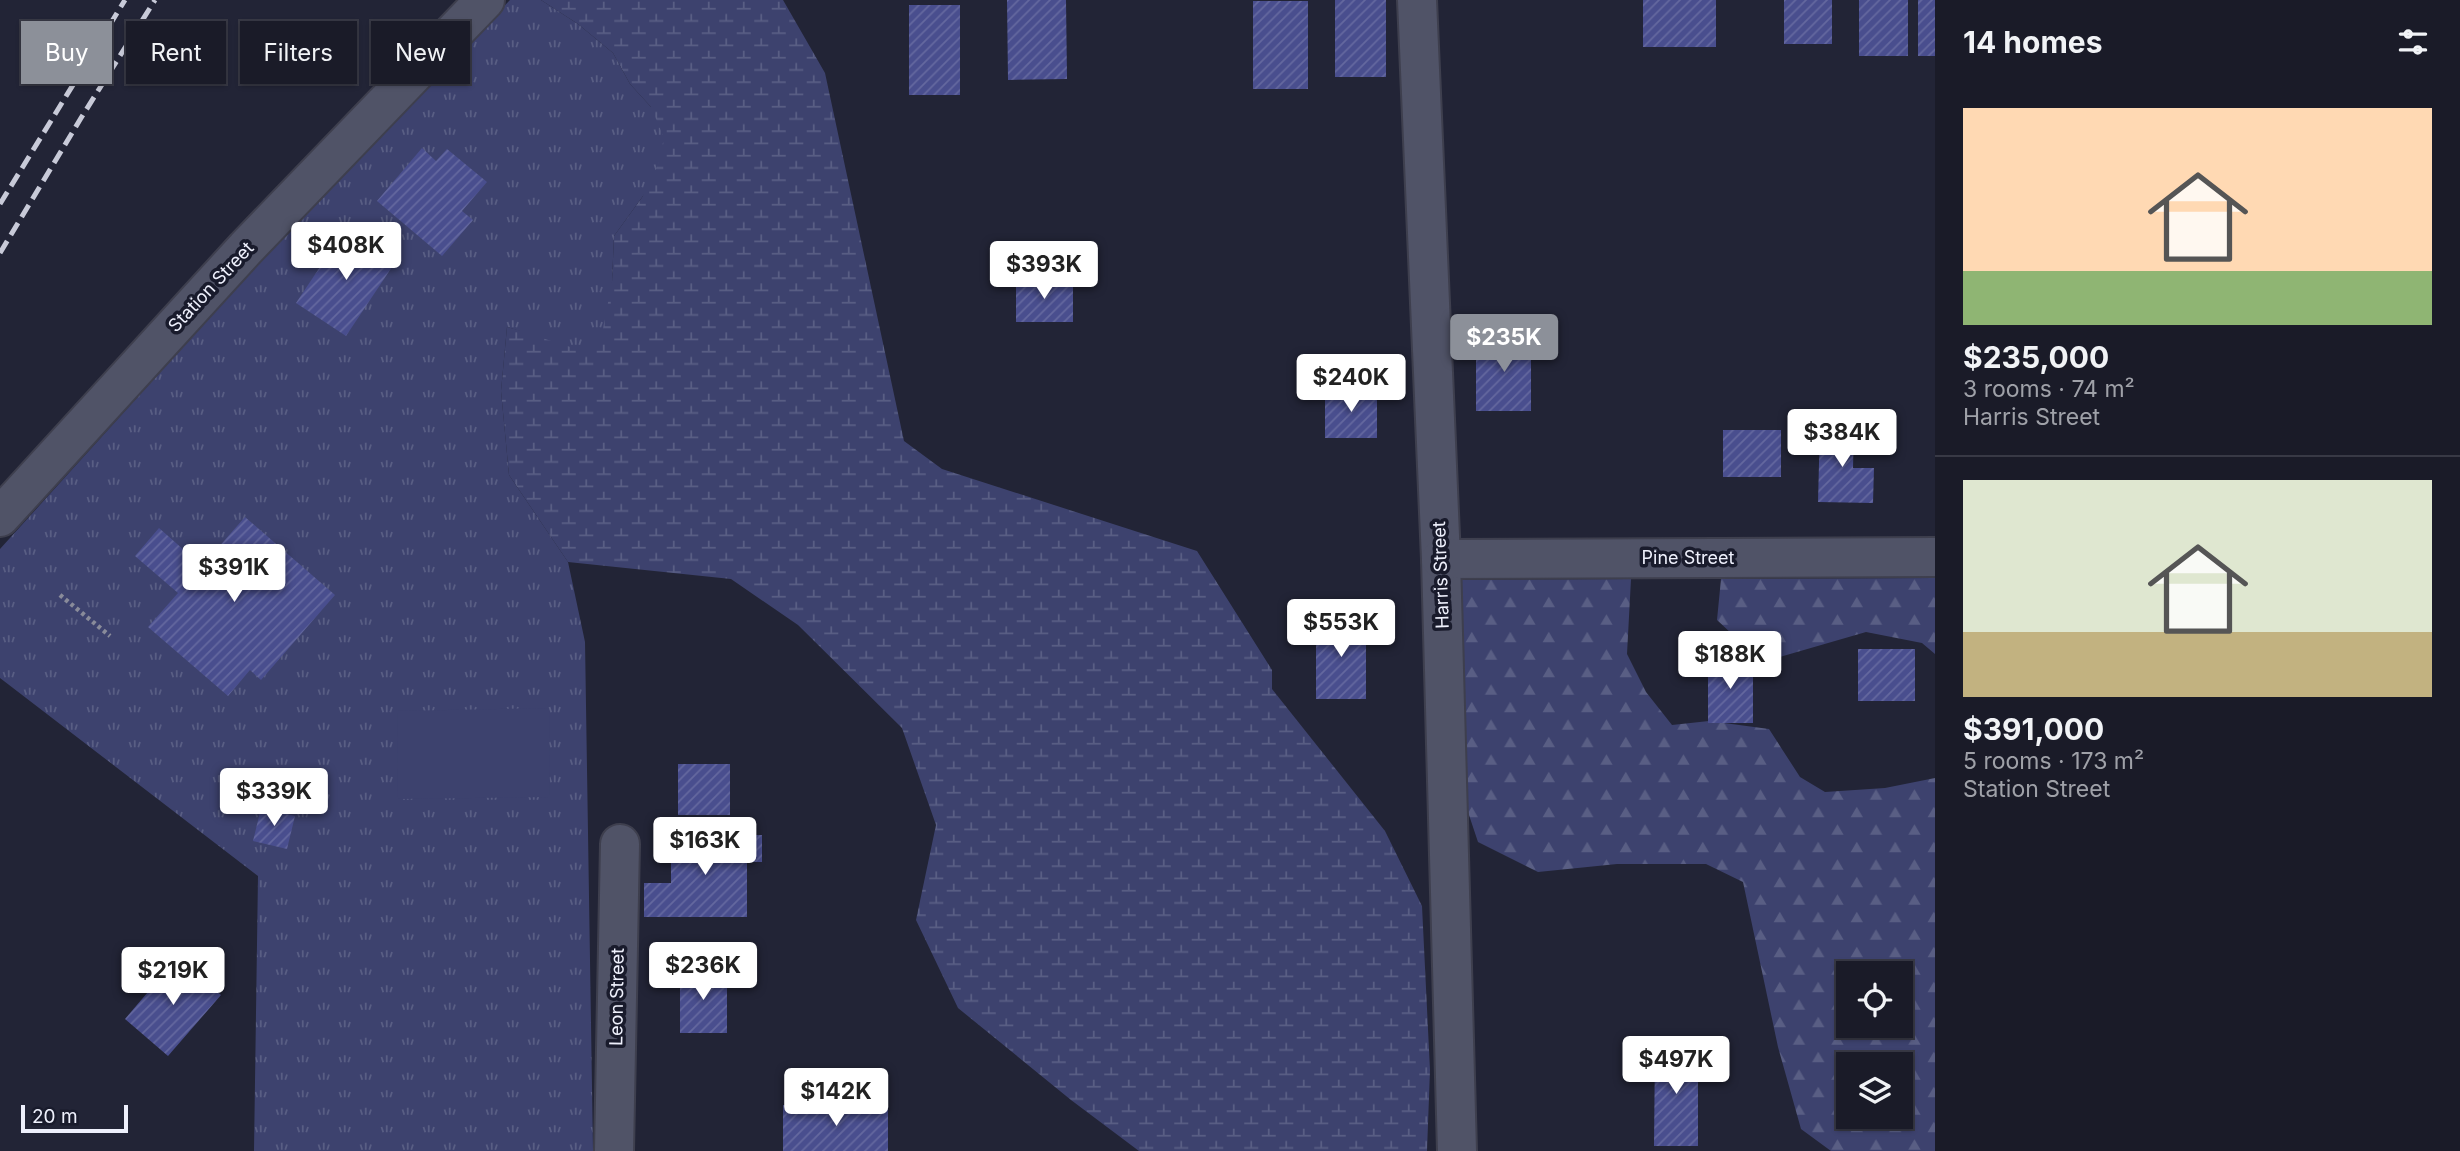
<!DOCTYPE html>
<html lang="en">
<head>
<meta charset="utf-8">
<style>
	body { margin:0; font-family:Inter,sans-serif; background:#232430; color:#f1f3f6; height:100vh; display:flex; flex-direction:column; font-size:26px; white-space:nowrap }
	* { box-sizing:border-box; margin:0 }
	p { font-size:23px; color:#9fa1a8 }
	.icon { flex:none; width:38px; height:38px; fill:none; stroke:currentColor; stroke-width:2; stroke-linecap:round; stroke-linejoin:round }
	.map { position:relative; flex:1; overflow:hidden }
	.sheet { display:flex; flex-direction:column; background:#1a1b28; width:525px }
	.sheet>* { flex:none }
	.guide { position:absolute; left:21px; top:21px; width:665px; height:63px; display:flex; gap:14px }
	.tools { position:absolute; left:1836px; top:961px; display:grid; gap:14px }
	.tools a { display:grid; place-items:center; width:77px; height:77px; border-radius:0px; background:#1a1b28; box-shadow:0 2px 5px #0004,0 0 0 2px #383945; font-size:35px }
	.scale { position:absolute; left:21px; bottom:18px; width:107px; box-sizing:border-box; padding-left:7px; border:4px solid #eef0fc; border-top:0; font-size:19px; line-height:24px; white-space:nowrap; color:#eef0fc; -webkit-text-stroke:5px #191b2c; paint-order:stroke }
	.price { position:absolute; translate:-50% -60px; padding:0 16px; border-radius:7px; background:#fff; color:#222; font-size:23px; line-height:46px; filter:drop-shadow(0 2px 4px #0008) }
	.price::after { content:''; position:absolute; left:50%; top:42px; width:21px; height:16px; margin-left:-10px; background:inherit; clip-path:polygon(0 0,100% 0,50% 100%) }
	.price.active { background:#8c9099; color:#fff }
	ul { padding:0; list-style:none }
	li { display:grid; align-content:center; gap:14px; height:371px; padding:0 28px }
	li+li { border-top:2px solid #383945 }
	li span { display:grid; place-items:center; height:217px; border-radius:0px; color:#555 }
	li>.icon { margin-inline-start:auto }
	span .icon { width:126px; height:126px; fill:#fffc; stroke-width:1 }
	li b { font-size:30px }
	h2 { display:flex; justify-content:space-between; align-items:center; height:84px; padding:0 28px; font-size:30px }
	.tag { padding:0 24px; border-radius:0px; background:#1a1b28; box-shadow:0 2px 5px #0004,0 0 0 2px #383945; font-size:24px; line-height:63px }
	.tag.active { background:#8c9099; color:#fff }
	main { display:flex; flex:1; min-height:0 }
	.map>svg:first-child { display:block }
</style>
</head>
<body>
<main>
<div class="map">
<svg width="1935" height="1151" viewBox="0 0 1935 1151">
	<defs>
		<pattern id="forest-firs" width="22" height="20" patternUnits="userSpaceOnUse" patternTransform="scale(1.75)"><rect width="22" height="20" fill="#3d426e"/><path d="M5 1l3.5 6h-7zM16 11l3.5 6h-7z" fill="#595e84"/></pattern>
		<pattern id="wetland-marsh" width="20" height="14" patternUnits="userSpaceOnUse" patternTransform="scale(1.75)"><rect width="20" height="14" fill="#3d426e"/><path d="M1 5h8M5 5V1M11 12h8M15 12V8" fill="none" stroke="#595e84"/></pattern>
		<pattern id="park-tufts" width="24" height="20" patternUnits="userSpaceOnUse" patternTransform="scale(1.75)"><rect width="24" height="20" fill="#3d426e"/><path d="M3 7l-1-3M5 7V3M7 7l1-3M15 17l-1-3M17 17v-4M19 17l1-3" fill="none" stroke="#595e84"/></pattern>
		<pattern id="building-hatch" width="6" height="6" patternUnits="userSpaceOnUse" patternTransform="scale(1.75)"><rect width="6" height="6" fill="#494e8e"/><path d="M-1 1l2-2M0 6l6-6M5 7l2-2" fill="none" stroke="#64689f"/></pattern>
	</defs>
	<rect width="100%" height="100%" fill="#222436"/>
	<g fill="url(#forest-firs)" fill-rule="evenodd">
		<polygon points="1935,578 1935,654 1922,643 1866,632 1762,662 1717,620 1721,579"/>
		<path d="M1631,579L1627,654L1646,692L1672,725L1709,721L1769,729L1800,777L1825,792L1885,788L1935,778V1151H1831L1801,1129L1778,1047L1743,882L1706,864H1617L1538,872L1478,842L1465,803L1459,580ZM1848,973H1900V1026H1848ZM1848,1064H1900V1116H1848Z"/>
	</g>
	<polygon fill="url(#wetland-marsh)" points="541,0 783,0 825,73 904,441 942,469 1197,551 1272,670 1272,689 1385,831 1422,906 1430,1070 1427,1151 1139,1151 1071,1100 958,1008 916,920 936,825 902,728 798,625 731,579 568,562 509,475 501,391 507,327 522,331 612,282 614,236 643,196 651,107 630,84 613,53 578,24"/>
	<polygon fill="url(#park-tufts)" points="510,0 541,0 578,24 613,53 630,84 651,107 664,138 658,165 643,196 614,236 612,282 602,334 583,351 507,327 501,391 509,475 568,562 585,642 593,1151 254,1151 258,876 0,678 0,549 259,263"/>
	<polygon fill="#3d426e" points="549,708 550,797 398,799 397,711"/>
	<g fill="url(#building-hatch)">
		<polygon points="1007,0 1066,0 1067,79 1008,80"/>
		<rect x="1335" y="0" width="51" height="77"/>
		<rect x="1643" y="0" width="73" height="47"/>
		<rect x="1784" y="0" width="48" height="44"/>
		<rect x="1859" y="0" width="49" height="56"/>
		<rect x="1918" y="0" width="17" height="56"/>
		<rect x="1253" y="1" width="55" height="88"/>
		<rect x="909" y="5" width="51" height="90"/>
		<polygon points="422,148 436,161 447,149 487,182 462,211 473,220 442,256 377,201"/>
		<polygon points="346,228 396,261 346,336 296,303"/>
		<rect x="1016" y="280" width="57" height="42"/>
		<rect x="1476" y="336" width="55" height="75"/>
		<rect x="1325" y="389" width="52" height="49"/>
		<polygon points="1820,425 1854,427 1853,468 1874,468 1873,503 1818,502"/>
		<rect x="1723" y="430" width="58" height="47"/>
		<polygon points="245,517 335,595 261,680 250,670 228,696 148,627 178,593 135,556 159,528 202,566"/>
		<rect x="1316" y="619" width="50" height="80"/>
		<rect x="1858" y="649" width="57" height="52"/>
		<rect x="1708" y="659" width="45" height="64"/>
		<rect x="678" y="764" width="52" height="51"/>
		<polygon points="261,808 295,816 287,849 253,841"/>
		<polygon points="671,835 762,835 762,862 747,862 747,917 644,917 644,883 671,883"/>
		<polygon points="177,958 221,995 168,1056 125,1019"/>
		<rect x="680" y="970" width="47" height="63"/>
		<polygon points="1655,1046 1698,1047 1698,1146 1654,1146"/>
		<rect x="783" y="1105" width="105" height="46"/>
	</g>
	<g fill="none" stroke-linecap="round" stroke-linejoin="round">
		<defs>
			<g id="street">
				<polyline points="1417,0 1441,559 1457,1151"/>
				<polyline points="0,517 246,248 485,0"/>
				<polyline points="1441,559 1935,557"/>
				<polyline points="614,1151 620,844"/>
			</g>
		</defs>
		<use href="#street" stroke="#3e3f4e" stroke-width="42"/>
		<polyline stroke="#898b9a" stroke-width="4.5" stroke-dasharray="3.5 3.5" stroke-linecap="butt" points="60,595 110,636"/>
		<use href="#street" stroke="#505367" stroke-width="38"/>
		<g stroke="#c8cad8" stroke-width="5" stroke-dasharray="14 7" stroke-linecap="butt">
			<polyline points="0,204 125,0"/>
			<polyline points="0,253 81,118 155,0"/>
		</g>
	</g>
	<g text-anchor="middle" stroke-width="7" stroke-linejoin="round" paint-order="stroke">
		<g font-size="18" fill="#eef0fc" stroke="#191b2c">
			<text transform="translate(211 287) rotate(-47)" y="6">Station Street</text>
			<text x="1688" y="564">Pine Street</text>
			<text transform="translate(1441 575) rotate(-92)" y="6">Harris Street</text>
			<text transform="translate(617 997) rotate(-89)" y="6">Leon Street</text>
		</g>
	</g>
</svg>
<div class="tools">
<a><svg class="icon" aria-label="locate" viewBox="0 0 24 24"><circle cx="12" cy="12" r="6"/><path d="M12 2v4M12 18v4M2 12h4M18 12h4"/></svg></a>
<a><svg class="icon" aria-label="layers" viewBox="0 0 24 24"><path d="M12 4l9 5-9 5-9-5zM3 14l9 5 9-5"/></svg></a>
</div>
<div class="scale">20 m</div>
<b class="price" style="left:346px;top:282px">$408K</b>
<b class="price" style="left:1044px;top:301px">$393K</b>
<b class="price active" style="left:1504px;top:374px">$235K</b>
<b class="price" style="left:1351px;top:414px">$240K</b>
<b class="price" style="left:1842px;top:469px">$384K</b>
<b class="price" style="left:234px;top:604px">$391K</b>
<b class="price" style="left:1341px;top:659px">$553K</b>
<b class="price" style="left:1730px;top:691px">$188K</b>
<b class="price" style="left:274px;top:828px">$339K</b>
<b class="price" style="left:705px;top:877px">$163K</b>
<b class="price" style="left:703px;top:1002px">$236K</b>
<b class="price" style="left:173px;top:1007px">$219K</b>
<b class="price" style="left:1676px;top:1096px">$497K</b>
<b class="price" style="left:836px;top:1128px">$142K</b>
<div class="guide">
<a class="tag active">Buy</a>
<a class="tag">Rent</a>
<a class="tag">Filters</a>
<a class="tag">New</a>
</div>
</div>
<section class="sheet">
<h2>14 homes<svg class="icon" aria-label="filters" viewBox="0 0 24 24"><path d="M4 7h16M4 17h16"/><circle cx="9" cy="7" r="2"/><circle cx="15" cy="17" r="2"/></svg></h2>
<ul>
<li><span style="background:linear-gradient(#ffd9b3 75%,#8fb573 0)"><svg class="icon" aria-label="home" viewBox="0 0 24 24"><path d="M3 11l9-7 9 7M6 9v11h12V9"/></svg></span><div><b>$235,000</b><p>3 rooms · 74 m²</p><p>Harris Street</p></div></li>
<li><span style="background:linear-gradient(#dfe7d0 70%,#c2b280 0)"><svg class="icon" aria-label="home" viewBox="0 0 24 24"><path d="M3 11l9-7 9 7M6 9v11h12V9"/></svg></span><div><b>$391,000</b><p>5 rooms · 173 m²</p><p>Station Street</p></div></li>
</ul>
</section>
</main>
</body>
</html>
